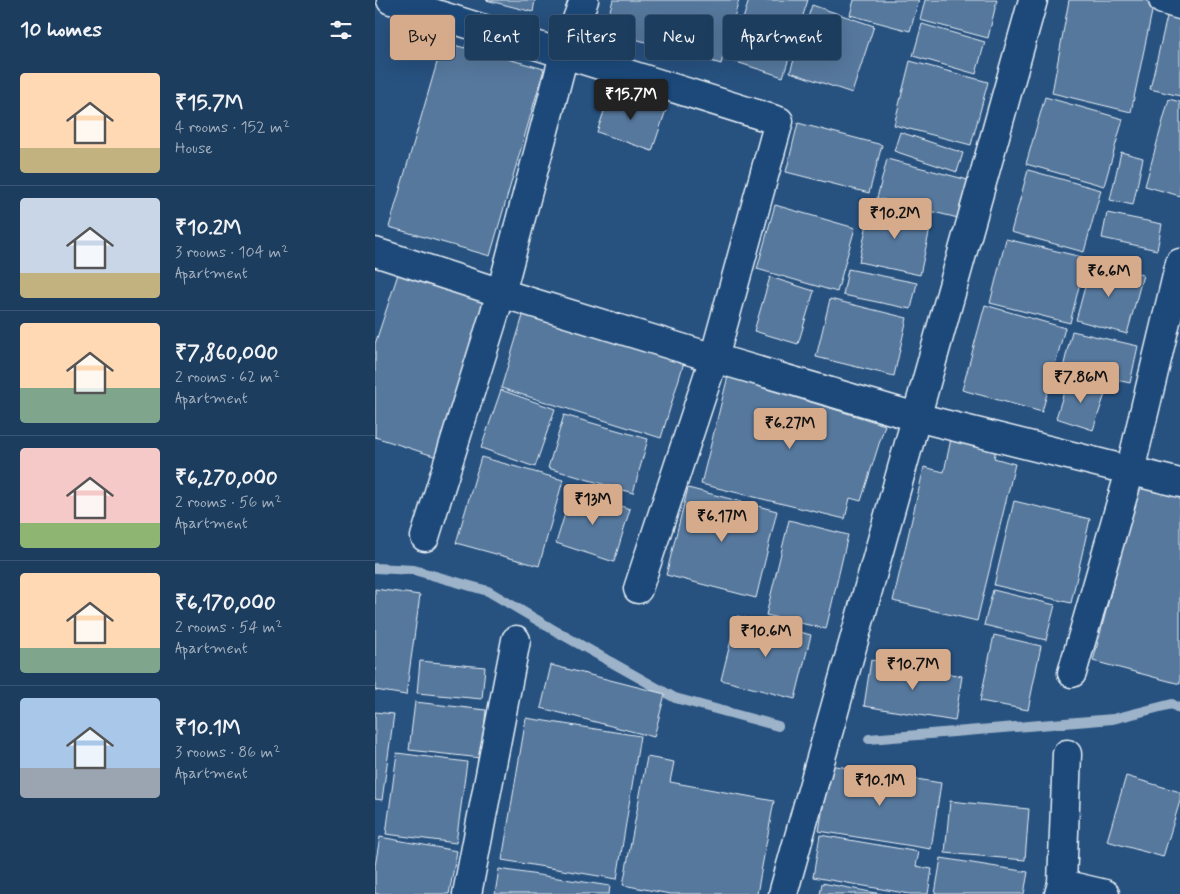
<!DOCTYPE html>
<html lang="en">
<head>
<meta charset="utf-8">
<style>
	body { margin:0; font-family:Mynerve,sans-serif; background:#254465; color:#f1f3f6; height:100vh; display:flex; flex-direction:column; font-size:19px; white-space:nowrap }
	* { box-sizing:border-box; margin:0 }
	p { font-size:16px; color:#a0aebd }
	.icon { flex:none; width:28px; height:28px; fill:none; stroke:currentColor; stroke-width:2; stroke-linecap:round; stroke-linejoin:round }
	.map { position:relative; flex:1; overflow:hidden }
	.panel { display:flex; flex-direction:column; background:#1d3d5f; width:375px }
	.panel>* { flex:none }
	.banner { position:absolute; left:15px; top:15px; width:475px; height:45px; display:flex; gap:10px }
	.price { position:absolute; translate:-50% -42px; padding:0 11px; border-radius:5px; background:#d6ab8b; color:#111; font-size:16px; line-height:32px; filter:drop-shadow(0 1px 2px #0008) }
	.price::after { content:''; position:absolute; left:50%; top:30px; width:15px; height:11px; margin-left:-8px; background:inherit; clip-path:polygon(0 0,100% 0,50% 100%) }
	.price.current { background:#222; color:#fff }
	ul { padding:0; list-style:none }
	li { display:flex; align-items:center; gap:15px; height:125px; padding:0 20px }
	li+li { border-top:1px solid #3b5674 }
	li span { display:grid; place-items:center; flex:none; width:140px; height:100px; border-radius:5px; color:#555 }
	li>.icon { margin-inline-start:auto }
	span .icon { width:60px; height:60px; fill:#fffc; stroke-width:1 }
	li b { font-size:21px }
	h2 { display:flex; justify-content:space-between; align-items:center; height:60px; padding:0 20px; font-size:21px }
	.pill { padding:0 18px; border-radius:5px; background:#1d3d5f; box-shadow:0 5px 20px #0002,0 0 0 1px #3b5674; font-size:18px; line-height:45px }
	.pill.current { background:#d6ab8b; color:#111 }
	main { display:flex; flex:1; min-height:0 }
	.map>svg:first-child { display:block }
</style>
</head>
<body>
<main>
<section class="panel">
<h2>10 homes<svg class="icon" aria-label="filters" viewBox="0 0 24 24"><path d="M4 7h16M4 17h16"/><circle cx="9" cy="7" r="2"/><circle cx="15" cy="17" r="2"/></svg></h2>
<ul>
<li><span style="background:linear-gradient(#ffd9b3 75%,#c2b280 0)"><svg class="icon" aria-label="home" viewBox="0 0 24 24"><path d="M3 11l9-7 9 7M6 9v11h12V9"/></svg></span><div><b>₹15.7M</b><p>4 rooms · 152 m²</p><p>House</p></div></li>
<li><span style="background:linear-gradient(#c9d6e8 75%,#c2b280 0)"><svg class="icon" aria-label="home" viewBox="0 0 24 24"><path d="M3 11l9-7 9 7M6 9v11h12V9"/></svg></span><div><b>₹10.2M</b><p>3 rooms · 104 m²</p><p>Apartment</p></div></li>
<li><span style="background:linear-gradient(#ffd9b3 65%,#7fa58c 0)"><svg class="icon" aria-label="home" viewBox="0 0 24 24"><path d="M3 11l9-7 9 7M6 9v11h12V9"/></svg></span><div><b>₹7,860,000</b><p>2 rooms · 62 m²</p><p>Apartment</p></div></li>
<li><span style="background:linear-gradient(#f6c9c9 75%,#8fb573 0)"><svg class="icon" aria-label="home" viewBox="0 0 24 24"><path d="M3 11l9-7 9 7M6 9v11h12V9"/></svg></span><div><b>₹6,270,000</b><p>2 rooms · 56 m²</p><p>Apartment</p></div></li>
<li><span style="background:linear-gradient(#ffd9b3 75%,#7fa58c 0)"><svg class="icon" aria-label="home" viewBox="0 0 24 24"><path d="M3 11l9-7 9 7M6 9v11h12V9"/></svg></span><div><b>₹6,170,000</b><p>2 rooms · 54 m²</p><p>Apartment</p></div></li>
<li><span style="background:linear-gradient(#a9c7e8 70%,#9aa5b1 0)"><svg class="icon" aria-label="home" viewBox="0 0 24 24"><path d="M3 11l9-7 9 7M6 9v11h12V9"/></svg></span><div><b>₹10.1M</b><p>3 rooms · 86 m²</p><p>Apartment</p></div></li>
</ul>
</section>
<div class="map">
<svg width="805" height="894" viewBox="0 0 805 894">
	<rect width="100%" height="100%" fill="#27517f"/>
	<filter id="ink" filterUnits="userSpaceOnUse"><feTurbulence type="fractalNoise" baseFrequency=".02" numOctaves="2"/><feDisplacementMap in="SourceGraphic" scale="10" xChannelSelector="R" yChannelSelector="G"/><feConvolveMatrix kernelMatrix="1 2 1 2 8 2 1 2 1" color-interpolation-filters="sRGB"/></filter>
	<g filter="url(#ink)">
		<g fill="none" stroke-linecap="round" stroke-linejoin="round">
			<g stroke="#9db3c9" stroke-width="10">
				<polyline points="0,568 39,570 113,591 179,630 300,698 403,726"/>
				<polyline points="494,739 738,719 797,704 805,709"/>
			</g>
		</g>
		<g fill="#57789d" stroke="#e8f1f8">
			<polygon points="111,0 160,0 158,12"/>
			<polygon points="238,0 364,0 346,64 229,30"/>
			<polygon points="374,0 433,0 408,77 355,60"/>
			<polygon points="479,0 544,0 535,31 475,15"/>
			<polygon points="550,0 622,0 613,38 545,20"/>
			<polygon points="694,0 770,0 779,2 756,112 677,93"/>
			<polygon points="437,5 499,26 477,93 415,72"/>
			<polygon points="794,8 805,11 805,96 775,89"/>
			<polygon points="547,24 610,42 601,74 538,56"/>
			<polygon points="94,33 133,44 129,58 169,69 115,256 14,227 68,42 90,48"/>
			<polygon points="535,61 613,82 596,145 519,125"/>
			<polygon points="236,91 291,110 277,151 222,132"/>
			<polygon points="670,97 748,119 729,186 651,164"/>
			<polygon points="794,99 805,102 805,196 770,186"/>
			<polygon points="423,123 507,145 494,193 411,172"/>
			<polygon points="525,132 588,153 582,172 519,151"/>
			<polygon points="746,152 768,158 758,205 735,200"/>
			<polygon points="512,159 593,180 583,218 502,198"/>
			<polygon points="653,170 726,190 709,252 636,232"/>
			<polygon points="400,205 480,228 462,292 382,269"/>
			<polygon points="496,205 557,219 545,275 484,262"/>
			<polygon points="732,213 787,224 782,250 727,238"/>
			<polygon points="631,239 711,258 695,323 615,303"/>
			<polygon points="717,261 768,275 752,334 701,320"/>
			<polygon points="27,262 118,291 65,458 0,437 0,344"/>
			<polygon points="473,269 542,283 536,309 468,295"/>
			<polygon points="395,277 439,291 423,344 379,331"/>
			<polygon points="455,299 532,318 519,376 441,357"/>
			<polygon points="610,305 690,328 667,412 587,390"/>
			<polygon points="150,309 310,359 286,438 126,388"/>
			<polygon points="697,331 763,346 755,383 688,368"/>
			<polygon points="353,376 510,425 486,501 475,498 470,519 326,484"/>
			<polygon points="693,379 731,391 718,430 681,418"/>
			<polygon points="126,390 180,409 160,467 106,448"/>
			<polygon points="189,415 273,439 258,493 173,468"/>
			<polygon points="577,434 622,445 619,458 640,464 602,621 518,601 549,467 569,472"/>
			<polygon points="106,457 188,480 164,566 81,543"/>
			<polygon points="764,484 805,495 805,684 718,661"/>
			<polygon points="313,488 402,511 381,598 291,575"/>
			<polygon points="197,491 255,509 239,562 181,543"/>
			<polygon points="639,501 715,519 696,603 619,585"/>
			<polygon points="414,520 473,535 451,629 391,615"/>
			<polygon points="0,589 45,595 31,695 0,690"/>
			<polygon points="618,590 680,605 671,640 609,625"/>
			<polygon points="362,616 436,635 420,699 346,680"/>
			<polygon points="619,635 666,646 653,710 605,701"/>
			<polygon points="496,660 587,676 580,721 489,706"/>
			<polygon points="45,661 110,667 107,699 42,693"/>
			<polygon points="176,665 290,694 279,737 166,708"/>
			<polygon points="40,702 111,710 106,758 34,750"/>
			<polygon points="0,712 19,714 7,800 0,799"/>
			<polygon points="151,718 265,736 242,879 127,860"/>
			<polygon points="22,753 92,762 81,843 11,834"/>
			<polygon points="272,757 299,762 295,782 399,801 382,894 295,894 248,885"/>
			<polygon points="455,765 566,783 556,849 444,831"/>
			<polygon points="751,776 805,792 805,801 788,857 732,841"/>
			<polygon points="575,801 654,809 650,860 570,853"/>
			<polygon points="445,835 544,852 541,866 557,869 553,894 535,894 438,877"/>
			<polygon points="5,837 82,851 74,894 0,894 0,866"/>
			<polygon points="566,858 653,872 649,894 560,894"/>
			<polygon points="124,869 235,886 234,894 120,894"/>
			<polygon points="447,883 507,894 445,894"/>
		</g>
		<g fill="none" stroke-linecap="round" stroke-linejoin="round">
			<defs>
				<g id="street">
					<polyline points="16,0 404,121 339,358 263,589"/>
					<polyline points="788,0 805,5"/>
					<polyline points="0,252 126,293 339,358 541,417 805,483"/>
					<polyline points="50,537 126,293 189,55 209,0"/>
					<polyline points="697,673 755,471 805,263"/>
					<polyline points="687,884 730,894"/>
					<polyline points="92,894 141,640"/>
					<polyline points="408,894 658,0"/>
					<polyline points="684,894 687,884 692,754"/>
				</g>
			</defs>
			<use href="#street" stroke="#e8f1f8" stroke-width="31"/>
			<use href="#street" stroke="#1f4a7a" stroke-width="28"/>
		</g>
	</g>
</svg>
<b class="price current" style="left:256px;top:121px">₹15.7M</b>
<b class="price" style="left:520px;top:240px">₹10.2M</b>
<b class="price" style="left:734px;top:298px">₹6.6M</b>
<b class="price" style="left:706px;top:404px">₹7.86M</b>
<b class="price" style="left:415px;top:450px">₹6.27M</b>
<b class="price" style="left:218px;top:526px">₹13M</b>
<b class="price" style="left:347px;top:543px">₹6.17M</b>
<b class="price" style="left:391px;top:658px">₹10.6M</b>
<b class="price" style="left:538px;top:691px">₹10.7M</b>
<b class="price" style="left:505px;top:807px">₹10.1M</b>
<div class="banner">
<a class="pill current">Buy</a>
<a class="pill">Rent</a>
<a class="pill">Filters</a>
<a class="pill">New</a>
<a class="pill">Apartment</a>
</div>
</div>
</main>
</body>
</html>
